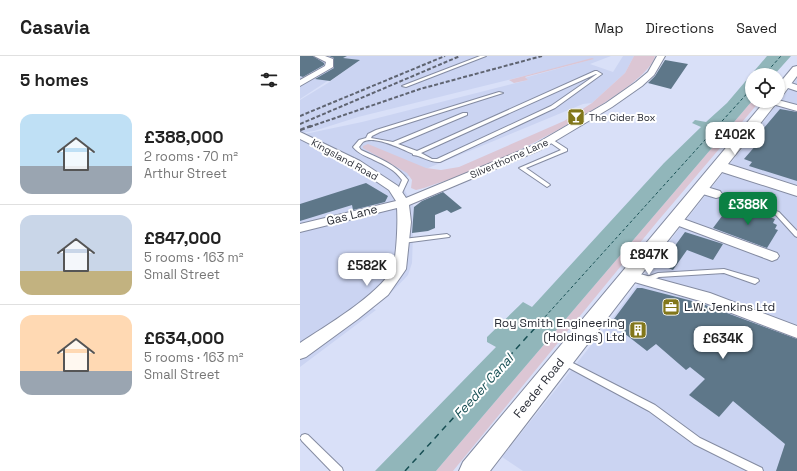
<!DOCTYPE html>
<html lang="en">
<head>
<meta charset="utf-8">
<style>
	body { margin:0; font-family:"Space Grotesk",sans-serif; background:#f2f2f2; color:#222; height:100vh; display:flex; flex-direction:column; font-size:15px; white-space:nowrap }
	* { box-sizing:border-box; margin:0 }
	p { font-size:13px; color:#767676 }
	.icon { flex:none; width:22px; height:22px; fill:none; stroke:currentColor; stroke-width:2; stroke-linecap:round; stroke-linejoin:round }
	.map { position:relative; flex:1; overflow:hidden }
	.panel { display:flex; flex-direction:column; background:#fff; width:300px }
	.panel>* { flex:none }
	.controls { position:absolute; left:445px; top:12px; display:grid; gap:8px }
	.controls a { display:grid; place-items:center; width:40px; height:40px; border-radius:50%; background:#fff; box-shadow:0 1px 3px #0004; font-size:20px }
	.price { position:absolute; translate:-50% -34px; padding:0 9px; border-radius:8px; background:#fff; color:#222; font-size:13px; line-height:26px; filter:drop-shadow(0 1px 2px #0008) }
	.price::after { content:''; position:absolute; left:50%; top:24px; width:12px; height:9px; margin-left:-6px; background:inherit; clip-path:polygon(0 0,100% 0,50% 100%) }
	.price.current { background:#0b8043; color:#fff }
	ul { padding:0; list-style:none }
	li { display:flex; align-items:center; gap:12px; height:100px; padding:0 20px }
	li+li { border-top:1px solid #e0e0e0 }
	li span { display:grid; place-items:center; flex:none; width:112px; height:80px; border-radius:12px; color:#555 }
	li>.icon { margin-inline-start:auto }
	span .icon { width:48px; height:48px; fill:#fffc; stroke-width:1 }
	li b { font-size:17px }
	h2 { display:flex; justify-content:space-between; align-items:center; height:48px; padding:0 20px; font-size:17px }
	header { display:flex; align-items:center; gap:24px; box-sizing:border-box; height:56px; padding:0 20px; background:#fff; border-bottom:1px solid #e0e0e0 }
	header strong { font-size:19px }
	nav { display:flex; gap:22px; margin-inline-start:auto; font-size:14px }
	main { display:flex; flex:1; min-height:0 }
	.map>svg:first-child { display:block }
</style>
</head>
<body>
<header>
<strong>Casavia</strong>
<nav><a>Map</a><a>Directions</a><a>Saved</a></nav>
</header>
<main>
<section class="panel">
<h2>5 homes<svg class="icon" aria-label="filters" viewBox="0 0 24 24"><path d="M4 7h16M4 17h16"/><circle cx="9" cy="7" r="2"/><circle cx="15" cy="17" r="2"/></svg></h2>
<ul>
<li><span style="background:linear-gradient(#bfe0f5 65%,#9aa5b1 0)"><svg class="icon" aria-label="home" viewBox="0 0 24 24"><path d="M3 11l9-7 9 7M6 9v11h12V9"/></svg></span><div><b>£388,000</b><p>2 rooms · 70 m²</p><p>Arthur Street</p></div></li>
<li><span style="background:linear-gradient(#c9d6e8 70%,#c2b280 0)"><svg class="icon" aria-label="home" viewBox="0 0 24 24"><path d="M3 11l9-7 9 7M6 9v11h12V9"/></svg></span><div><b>£847,000</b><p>5 rooms · 163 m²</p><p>Small Street</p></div></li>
<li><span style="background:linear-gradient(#ffd9b3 70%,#9aa5b1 0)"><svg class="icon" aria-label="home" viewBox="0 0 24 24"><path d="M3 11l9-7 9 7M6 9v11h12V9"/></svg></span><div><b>£634,000</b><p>5 rooms · 163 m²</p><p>Small Street</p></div></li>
</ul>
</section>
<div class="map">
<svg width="497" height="415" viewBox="0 0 497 415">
	<rect width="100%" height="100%" fill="#d9e0f8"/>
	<g fill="#cbd4f2">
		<polygon points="0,0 311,0 290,8 313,16 323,0 334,0 325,17 292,47 283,48 99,124 114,151 112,207 108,219 88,240 72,252 76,254 0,311 0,79 62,66 228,24 224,22 293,3 58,61 14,75 0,77 0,44 28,27 61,3 0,43"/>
		<polygon points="497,23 497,415 223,415 202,401 308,268 379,173"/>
	</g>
	<g fill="#dcc6d4">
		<path d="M334,0H355C348,30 241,83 212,98C184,112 153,122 124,132L116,134L111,132L112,124L107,117L63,92V90L68,88L126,112L141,114L159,111L264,65L292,47L325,17Z"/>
		<polygon points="292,2 294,3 225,21 228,24 214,27 209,24"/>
		<polygon points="452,45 460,45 357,166 153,415 136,415"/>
	</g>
	<polygon fill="#91b6ba" points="467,0 491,0 474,19 452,19 452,45 136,415 75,415 196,291 187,286 187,281 223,246 232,251 364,107 401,71 392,67 395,64 406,66 427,47"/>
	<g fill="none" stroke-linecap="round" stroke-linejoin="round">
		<g stroke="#184f54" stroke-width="1" stroke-dasharray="3 2.5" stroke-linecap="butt">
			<polyline points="464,19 481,0"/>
			<polyline points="234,273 452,32"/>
		</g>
		<polyline stroke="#184f54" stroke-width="1.5" stroke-dasharray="6 5" stroke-linecap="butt" points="105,415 235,272"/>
	</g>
	<g fill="#5e7789">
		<polygon points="0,0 13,0 24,7 24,9 3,21 0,20"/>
		<polygon points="29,0 47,0 43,2 60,4 30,25 15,23 34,12 34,2"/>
		<polygon points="365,4 388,8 371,33 348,27 355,20"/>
		<polygon points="480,53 497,56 497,125 449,110 452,106 444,103 463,81 458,79"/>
		<polygon points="66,127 88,140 85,146 53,154 52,149 0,165 0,148"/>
		<polygon points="143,136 162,152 151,157 147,154 135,159 135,172 128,175 112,177 114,151 122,145"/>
		<polygon points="431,148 475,163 473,167 477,169 475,173 478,174 467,192 413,172"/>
		<polygon points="385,176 423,188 413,204 387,194 373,214 361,209"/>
		<polygon points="337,232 342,232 400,247 497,283 497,415 476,415 485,388 433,345 419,361 389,339 405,323 390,311 386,314 356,288 347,295 311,267"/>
	</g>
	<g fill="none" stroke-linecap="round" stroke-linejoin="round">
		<defs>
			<g id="lane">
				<polygon points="180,0 186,0 106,31 102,30"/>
				<path d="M295,15H297L302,18L255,52L140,106C130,107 123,100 113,99V98C102,93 74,79 63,86C63,86 59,91 59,91L61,94C78,102 96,108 108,124L101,139L99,140L96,138L102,124C95,114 85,109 74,104C66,100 59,98 53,91L59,84L66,82L68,78L76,74L199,36L203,37L80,76L72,80L71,82L93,86L163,57H167V59L98,88L117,95ZM296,18H297L251,50L137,103H132L121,97Z"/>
				<polygon points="250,82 267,93 267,95 226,112 249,128 250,129 247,131 219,112 261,94 248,85 248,83"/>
				<polygon points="416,136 479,156 497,175 497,181 495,180 475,158 414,139 414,137"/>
				<polygon points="147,178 150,180 149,181 103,187 100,185 103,183"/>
				<polygon points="424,213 458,223 459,225 455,228 424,217 359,221 347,227 343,224 344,222 358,217"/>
				<polygon points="263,302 355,349 400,382 462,412 463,415 448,415 394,388 349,355 260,307 259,305 260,303"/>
				<polygon points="5,378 8,379 42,412 43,415 31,415 2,385 0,382 2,379"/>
			</g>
			<g id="street">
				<polygon points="14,0 25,0 33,3 33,11 0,30 0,24 25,10 26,6"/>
				<path d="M357,0H365L354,19L342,30L312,51L240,94L109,149L111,166L106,213L104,216L88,239L58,263L6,301L0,303V287C24,271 80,238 92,213C97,202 98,164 97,152L0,176V168L96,145L89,134L52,109L0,83V76L60,105L98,130L106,142L232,90L306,47L336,26L348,16Z"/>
				<polygon points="485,25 497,29 497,35 482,30 481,28"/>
				<polygon points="478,44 497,49 497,55 469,47 467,45"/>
				<polygon points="400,129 420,135 422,138 420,141 416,142 396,136 394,133 396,130"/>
				<polygon points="375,160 477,197 479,200 477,203 472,205 467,203 371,167 369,164 371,161"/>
				<polygon points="329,215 410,237 497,270 497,282 400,245 324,223 322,220 324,217"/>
			</g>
			<g id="secondary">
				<polygon points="497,10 497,20 482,40 478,41 478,29 493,11"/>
				<polygon points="465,45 478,45 428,108 497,130 497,140 422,116 336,225 190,415 159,415 163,406"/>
			</g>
		</defs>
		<use href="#lane" stroke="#848ba1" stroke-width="2"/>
		<use href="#street" stroke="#848ba1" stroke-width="2"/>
		<use href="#secondary" stroke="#848ba1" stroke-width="2"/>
		<use href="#lane" fill="#fff" fill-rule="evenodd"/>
		<use href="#street" fill="#fff" fill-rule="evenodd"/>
		<use href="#secondary" fill="#fff" fill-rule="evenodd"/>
		<g stroke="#5f6471" stroke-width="2" stroke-dasharray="4 2" stroke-linecap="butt">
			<polyline points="0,60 145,0"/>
			<polyline points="0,68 160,0"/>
			<polyline points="9,71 120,33 242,0"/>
		</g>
		<polyline stroke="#5f6471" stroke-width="2.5" stroke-dasharray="5 2.5" stroke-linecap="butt" points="0,74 11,70"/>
	</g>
	<defs>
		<symbol id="bar-square" viewBox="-11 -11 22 22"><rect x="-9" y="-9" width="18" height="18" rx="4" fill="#82771b" stroke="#fff"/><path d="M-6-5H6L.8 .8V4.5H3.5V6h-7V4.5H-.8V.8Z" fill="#fff"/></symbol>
		<symbol id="office-square" viewBox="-11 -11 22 22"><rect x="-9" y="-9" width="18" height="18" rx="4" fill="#82771b" stroke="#fff"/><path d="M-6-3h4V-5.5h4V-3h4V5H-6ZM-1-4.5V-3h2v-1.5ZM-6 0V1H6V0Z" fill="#fff"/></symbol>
		<symbol id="building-square" viewBox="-11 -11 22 22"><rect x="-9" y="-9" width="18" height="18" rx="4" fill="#82771b" stroke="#fff"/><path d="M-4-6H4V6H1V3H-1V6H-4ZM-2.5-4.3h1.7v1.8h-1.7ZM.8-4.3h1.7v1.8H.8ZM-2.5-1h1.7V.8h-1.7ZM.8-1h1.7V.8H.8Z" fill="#fff"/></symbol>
	</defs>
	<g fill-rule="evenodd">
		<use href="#bar-square" x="266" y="51" width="20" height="20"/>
		<use href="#office-square" x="361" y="241" width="20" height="20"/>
		<use href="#building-square" x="328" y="264" width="20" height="20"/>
	</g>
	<g text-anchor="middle" stroke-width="4" stroke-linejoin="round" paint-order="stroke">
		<g font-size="10" fill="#2b2e37" stroke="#fff" text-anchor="start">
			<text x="289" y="65">The Cider Box</text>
		</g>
		<g font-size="10" fill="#2b2e37" stroke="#fff">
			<text transform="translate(209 102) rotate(-24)" y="4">Silverthorne Lane</text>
			<text transform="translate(45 103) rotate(29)" y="4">Kingsland Road</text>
		</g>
		<g font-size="12" fill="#2b2e37" stroke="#fff">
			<text transform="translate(52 159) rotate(-14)" y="4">Gas Lane</text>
			<text transform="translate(239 332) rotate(-51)" y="4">Feeder Road</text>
		</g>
		<g font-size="12" fill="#2b2e37" stroke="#fff" text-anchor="start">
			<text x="384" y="255">L.W. Jenkins Ltd</text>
			<text x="325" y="271" text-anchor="end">Roy Smith Engineering<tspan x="325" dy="14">(Holdings) Ltd</tspan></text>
		</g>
		<g font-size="13" font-style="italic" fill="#184f54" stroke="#fff">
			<text transform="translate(183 330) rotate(-48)" y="5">Feeder Canal</text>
		</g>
	</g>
</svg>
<div class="controls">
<a><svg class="icon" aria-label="locate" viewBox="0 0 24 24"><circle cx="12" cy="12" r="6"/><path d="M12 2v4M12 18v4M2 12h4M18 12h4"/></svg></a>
</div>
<b class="price" style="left:435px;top:100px">£402K</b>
<b class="price current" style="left:448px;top:170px">£388K</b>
<b class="price" style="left:349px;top:220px">£847K</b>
<b class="price" style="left:67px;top:231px">£582K</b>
<b class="price" style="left:423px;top:304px">£634K</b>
</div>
</main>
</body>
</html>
